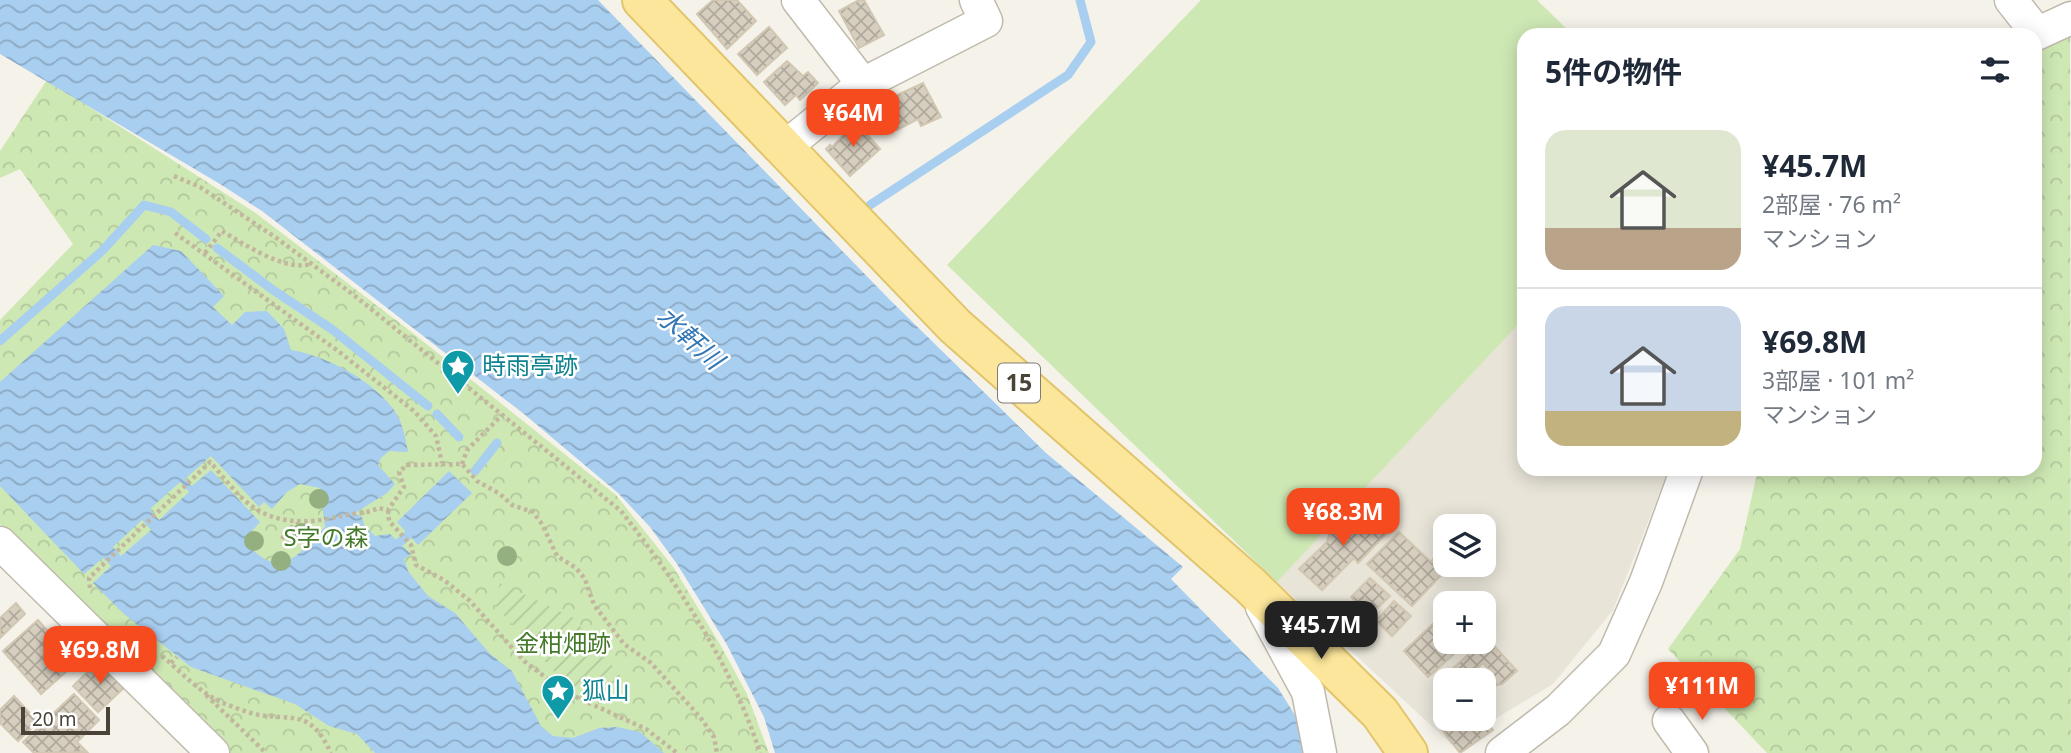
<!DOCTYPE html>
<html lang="ja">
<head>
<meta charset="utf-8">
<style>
	body { margin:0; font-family:"Noto Sans","Noto Sans JP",sans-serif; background:#f6f6f7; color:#1f2937; height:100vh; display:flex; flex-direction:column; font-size:26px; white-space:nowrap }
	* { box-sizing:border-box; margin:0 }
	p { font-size:23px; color:#747a83 }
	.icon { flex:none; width:38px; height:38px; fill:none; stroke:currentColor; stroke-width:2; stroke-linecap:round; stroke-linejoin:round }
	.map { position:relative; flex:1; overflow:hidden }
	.drawer { position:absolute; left:1517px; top:28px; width:525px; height:448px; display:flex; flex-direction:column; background:#fff; border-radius:21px; box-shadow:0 4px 18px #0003 }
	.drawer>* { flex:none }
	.fabs { position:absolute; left:1433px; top:514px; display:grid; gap:14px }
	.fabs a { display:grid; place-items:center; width:63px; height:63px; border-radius:14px; background:#fff; box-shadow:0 4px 18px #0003; font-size:35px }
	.scale { position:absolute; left:21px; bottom:18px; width:89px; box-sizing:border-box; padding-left:7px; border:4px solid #494338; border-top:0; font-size:19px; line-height:24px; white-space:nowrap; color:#494338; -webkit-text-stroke:5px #fff; paint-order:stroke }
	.price { position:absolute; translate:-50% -60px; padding:0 16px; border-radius:14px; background:#f64b1f; color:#fff; font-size:23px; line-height:46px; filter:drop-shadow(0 2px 4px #0008) }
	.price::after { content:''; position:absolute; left:50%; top:42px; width:21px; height:16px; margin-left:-10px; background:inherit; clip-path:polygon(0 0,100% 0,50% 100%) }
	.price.on { background:#222; color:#fff }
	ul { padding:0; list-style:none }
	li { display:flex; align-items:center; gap:21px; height:175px; padding:0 28px }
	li+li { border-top:2px solid #e0e1e3 }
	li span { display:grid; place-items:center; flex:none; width:196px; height:140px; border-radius:21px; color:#555 }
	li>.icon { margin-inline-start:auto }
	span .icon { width:84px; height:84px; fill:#fffc; stroke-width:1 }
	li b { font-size:30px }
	h2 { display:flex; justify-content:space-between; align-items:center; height:84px; padding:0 28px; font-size:30px }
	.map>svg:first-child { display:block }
</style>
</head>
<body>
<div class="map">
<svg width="2071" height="753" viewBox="0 0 2071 753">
	<defs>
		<pattern id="forest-crowns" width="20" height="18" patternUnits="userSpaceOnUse" patternTransform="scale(1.75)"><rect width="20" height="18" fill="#cee8b4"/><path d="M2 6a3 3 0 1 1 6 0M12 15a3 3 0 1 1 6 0" fill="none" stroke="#b2c89c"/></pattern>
		<pattern id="garden-furrows" width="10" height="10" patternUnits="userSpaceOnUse" patternTransform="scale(1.75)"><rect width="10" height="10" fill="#cee8b4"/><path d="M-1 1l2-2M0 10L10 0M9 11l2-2" fill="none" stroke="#b2c89c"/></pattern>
		<pattern id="water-waves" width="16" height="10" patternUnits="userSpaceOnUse" patternTransform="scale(1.75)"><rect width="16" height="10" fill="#a8cef0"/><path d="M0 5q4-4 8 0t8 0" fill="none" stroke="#8ba9c3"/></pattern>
		<pattern id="building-cross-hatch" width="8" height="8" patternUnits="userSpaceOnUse" patternTransform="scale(1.75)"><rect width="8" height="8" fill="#d6cebf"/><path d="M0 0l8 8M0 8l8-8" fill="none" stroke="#b0a99c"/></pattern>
	</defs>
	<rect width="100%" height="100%" fill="#f5f2ea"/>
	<path fill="#e8e4d8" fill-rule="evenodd" d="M1524,316V469H1669L1613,610L1553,684L1452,745L1277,582ZM1446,527H1484V565H1446ZM1446,604H1484V642H1446ZM1446,681H1484V719H1446Z"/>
	<g fill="url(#forest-crowns)">
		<polygon points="2070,0 2071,753 1767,753 1668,649 1740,549 1758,469 2035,469 2035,51"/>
		<polygon points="47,80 257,214 405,327 616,495 674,568 721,646 747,694 769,753 228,753 0,524 0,320 73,244 20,169 0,178 0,151"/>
	</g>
	<polygon fill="url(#garden-furrows)" points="500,583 574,618 625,682 582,703 494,604"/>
	<polygon fill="#cee8b4" points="1201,0 1537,0 1573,35 1524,35 1524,318 1277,582 947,265"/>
	<g fill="url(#water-waves)" fill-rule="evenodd">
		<polygon points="0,0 598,0 889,299 1046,453 1183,567 1171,579 1278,688 1298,720 1307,753 775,753 764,717 726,643 677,564 650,527 618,493 524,414 262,211 220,184 0,54"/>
		<path d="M153,245L181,251L224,296L213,307L232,325L245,312L267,311L284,329L291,350C327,356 372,380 394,410C403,423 405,437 408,452L389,451L381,458L378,465L395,484L387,493L355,513L362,517L364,525L375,536L390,534L411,554L404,559L408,571L428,596L455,613L490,654L512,671L541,726L553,736L573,738L599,728L617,727L640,732L664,753H375L357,734L329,726L295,704L191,667L124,614L93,583L111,566L103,558L84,574L0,486V382ZM211,456L259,507L264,502L272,509L287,492L300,484L320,488L325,527C301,551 284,580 252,549L251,532L260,522L211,470L192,486L185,479ZM180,482L189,492L159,520L150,509ZM142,520L151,530L121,556L113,547Z"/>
		<polygon points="449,471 472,493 418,545 397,522"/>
	</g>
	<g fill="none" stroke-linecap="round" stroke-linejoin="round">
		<g stroke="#a8cef0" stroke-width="9">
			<polyline points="870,205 1068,75 1091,42 1080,0"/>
			<polyline points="217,248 273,290 333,330 428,406"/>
			<polyline points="0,341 102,251 144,205 171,212 206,239"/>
			<polyline points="437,414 459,437"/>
			<polyline points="475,471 497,443"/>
			<polyline points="400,542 408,535"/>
		</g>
	</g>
	<g fill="url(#building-cross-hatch)" stroke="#d1c7b3" stroke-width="2">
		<polygon points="713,0 737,0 756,21 727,49 697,14"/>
		<polygon points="859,0 864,0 884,35 859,48 839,11"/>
		<polygon points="769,27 787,48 757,75 738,54"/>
		<polygon points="787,61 803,76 808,72 818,83 800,100 796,95 785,105 764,82"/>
		<polygon points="923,83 941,117 921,126 918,119 897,130 886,109 898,103 895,96"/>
		<polygon points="856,122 880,149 850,176 826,149 830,145 832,147"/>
		<polygon points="1358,505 1386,534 1358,563 1354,558 1322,590 1299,569 1327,542 1329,535"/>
		<polygon points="1399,532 1431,562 1433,559 1445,571 1412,606 1367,564"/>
		<polygon points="1370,578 1390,596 1370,615 1351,597"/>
		<polygon points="1394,601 1411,616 1392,636 1376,621"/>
		<polygon points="16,603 25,614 0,638 0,618"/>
		<polygon points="38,620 76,663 41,694 3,651"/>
		<polygon points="1437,620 1446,630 1446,642 1457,642 1462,647 1428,677 1404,651"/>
		<polygon points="1487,638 1517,671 1502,684 1484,688 1484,681 1482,681 1491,672 1483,663 1471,674 1476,681 1463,681 1452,669"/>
		<polygon points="101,659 126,686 98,712 73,686"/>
		<polygon points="74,694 99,720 77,742 87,752 34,753 23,742"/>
		<polygon points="14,696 38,722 18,741 0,723 0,710"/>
		<polygon points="1446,719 1484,719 1493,730 1460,753 1438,725"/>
	</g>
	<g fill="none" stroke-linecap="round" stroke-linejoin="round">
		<defs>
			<g id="minor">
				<polyline points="798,0 863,84"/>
				<polyline points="2011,0 2037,33"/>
				<polyline points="2034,35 2071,18"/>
				<polyline points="785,147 863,84 986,21 976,0"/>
				<polyline points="0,543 213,753"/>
				<polyline points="1262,607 1308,692 1320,753"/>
				<polyline points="1669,721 1692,753"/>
				<polyline points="1502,753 1558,710 1614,654 1646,582 1687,469"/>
			</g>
			<polyline id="major" points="642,0 955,326 1250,585 1380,713 1408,753"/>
		</defs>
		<use href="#minor" stroke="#c0baac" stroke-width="35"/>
		<use href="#major" stroke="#e2c56a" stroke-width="42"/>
		<g stroke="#c2b79e" stroke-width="4.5" stroke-dasharray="3.5 3.5" stroke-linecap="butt">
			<path d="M174,176L200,187L275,237L355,296L621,511C678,584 732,665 760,753"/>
			<polyline points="175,233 338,351 414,411 436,436 442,463"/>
			<path d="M205,253L222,231C244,244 285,272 311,264"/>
			<polyline points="462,464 467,450 502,415"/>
			<polyline points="388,510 389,521 411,545 416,565 444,580 470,601 524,661 565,692 646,729 677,753"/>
			<polyline points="282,539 288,529 301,522"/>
			<path d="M90,588L89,578L210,462C224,477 238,498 256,509C281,525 314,523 341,516C354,513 367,514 378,508L388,510L404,487L399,472L407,465L462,464L477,481L500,494L512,505L533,512L542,524L557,556L576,568L585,579L594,605L624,644L651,663L700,717L714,737L717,753"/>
			<path d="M162,656C181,672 200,693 223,703C233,707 244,711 254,714C294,722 309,707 331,753"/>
			<polyline points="171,663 177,657"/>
			<polyline points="206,695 266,753"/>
		</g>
		<use href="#minor" stroke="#fff" stroke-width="32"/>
		<use href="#major" stroke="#fce69b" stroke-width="38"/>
	</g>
	<g fill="#94b081">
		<circle cx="319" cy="499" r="10"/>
		<circle cx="302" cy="533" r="10"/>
		<circle cx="254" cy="541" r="10"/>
		<circle cx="507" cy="556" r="10"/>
		<circle cx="281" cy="561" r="10"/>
	</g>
	<defs>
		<symbol id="sight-pin" viewBox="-11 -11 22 30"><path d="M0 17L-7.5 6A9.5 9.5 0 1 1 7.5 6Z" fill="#0f9aa8" stroke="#fff"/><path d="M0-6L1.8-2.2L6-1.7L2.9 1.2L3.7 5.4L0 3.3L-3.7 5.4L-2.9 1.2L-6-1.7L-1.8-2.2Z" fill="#fff"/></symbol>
	</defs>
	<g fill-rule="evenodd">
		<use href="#sight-pin" x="439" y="347" width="38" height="52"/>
		<use href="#sight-pin" x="539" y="672" width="38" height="52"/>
	</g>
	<g text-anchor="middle" stroke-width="5" stroke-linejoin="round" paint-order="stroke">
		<rect fill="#fff" stroke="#807b74" stroke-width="2" x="998" y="363.5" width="42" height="39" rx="5"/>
		<g font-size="23" font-weight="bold" fill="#494338">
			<text x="1019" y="391">15</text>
		</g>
		<g font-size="24" fill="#0d838f" stroke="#fff" text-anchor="start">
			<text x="482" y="374">時雨亭跡</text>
			<text x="582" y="699">狐山</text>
		</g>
		<g font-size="24" fill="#457a2b" stroke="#fff">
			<text x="326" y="546">S字の森</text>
			<text x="563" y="652">金柑畑跡</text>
		</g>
		<g font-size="26" font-style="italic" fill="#3276b4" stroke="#fff">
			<text transform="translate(690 338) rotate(42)" y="9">水軒川</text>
		</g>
	</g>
</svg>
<div class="fabs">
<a><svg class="icon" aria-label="layers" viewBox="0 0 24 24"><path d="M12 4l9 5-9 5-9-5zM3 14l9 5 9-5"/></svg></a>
<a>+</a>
<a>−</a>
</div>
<div class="scale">20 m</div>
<b class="price" style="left:853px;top:149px">¥64M</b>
<b class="price" style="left:1343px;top:548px">¥68.3M</b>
<b class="price on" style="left:1321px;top:661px">¥45.7M</b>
<b class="price" style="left:100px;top:686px">¥69.8M</b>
<b class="price" style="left:1702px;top:722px">¥111M</b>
<section class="drawer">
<h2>5件の物件<svg class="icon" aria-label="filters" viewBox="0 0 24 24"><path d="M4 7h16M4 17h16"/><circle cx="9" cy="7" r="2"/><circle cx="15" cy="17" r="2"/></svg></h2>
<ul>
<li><span style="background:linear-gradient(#dfe7d0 70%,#b9a48a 0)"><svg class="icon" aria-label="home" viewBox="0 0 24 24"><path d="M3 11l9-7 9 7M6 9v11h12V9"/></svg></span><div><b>¥45.7M</b><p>2部屋 · 76 m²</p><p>マンション</p></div></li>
<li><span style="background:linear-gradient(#c9d6e8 75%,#c2b280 0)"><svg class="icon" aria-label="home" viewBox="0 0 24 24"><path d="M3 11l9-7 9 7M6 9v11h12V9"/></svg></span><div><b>¥69.8M</b><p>3部屋 · 101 m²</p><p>マンション</p></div></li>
</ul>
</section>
</div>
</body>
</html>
